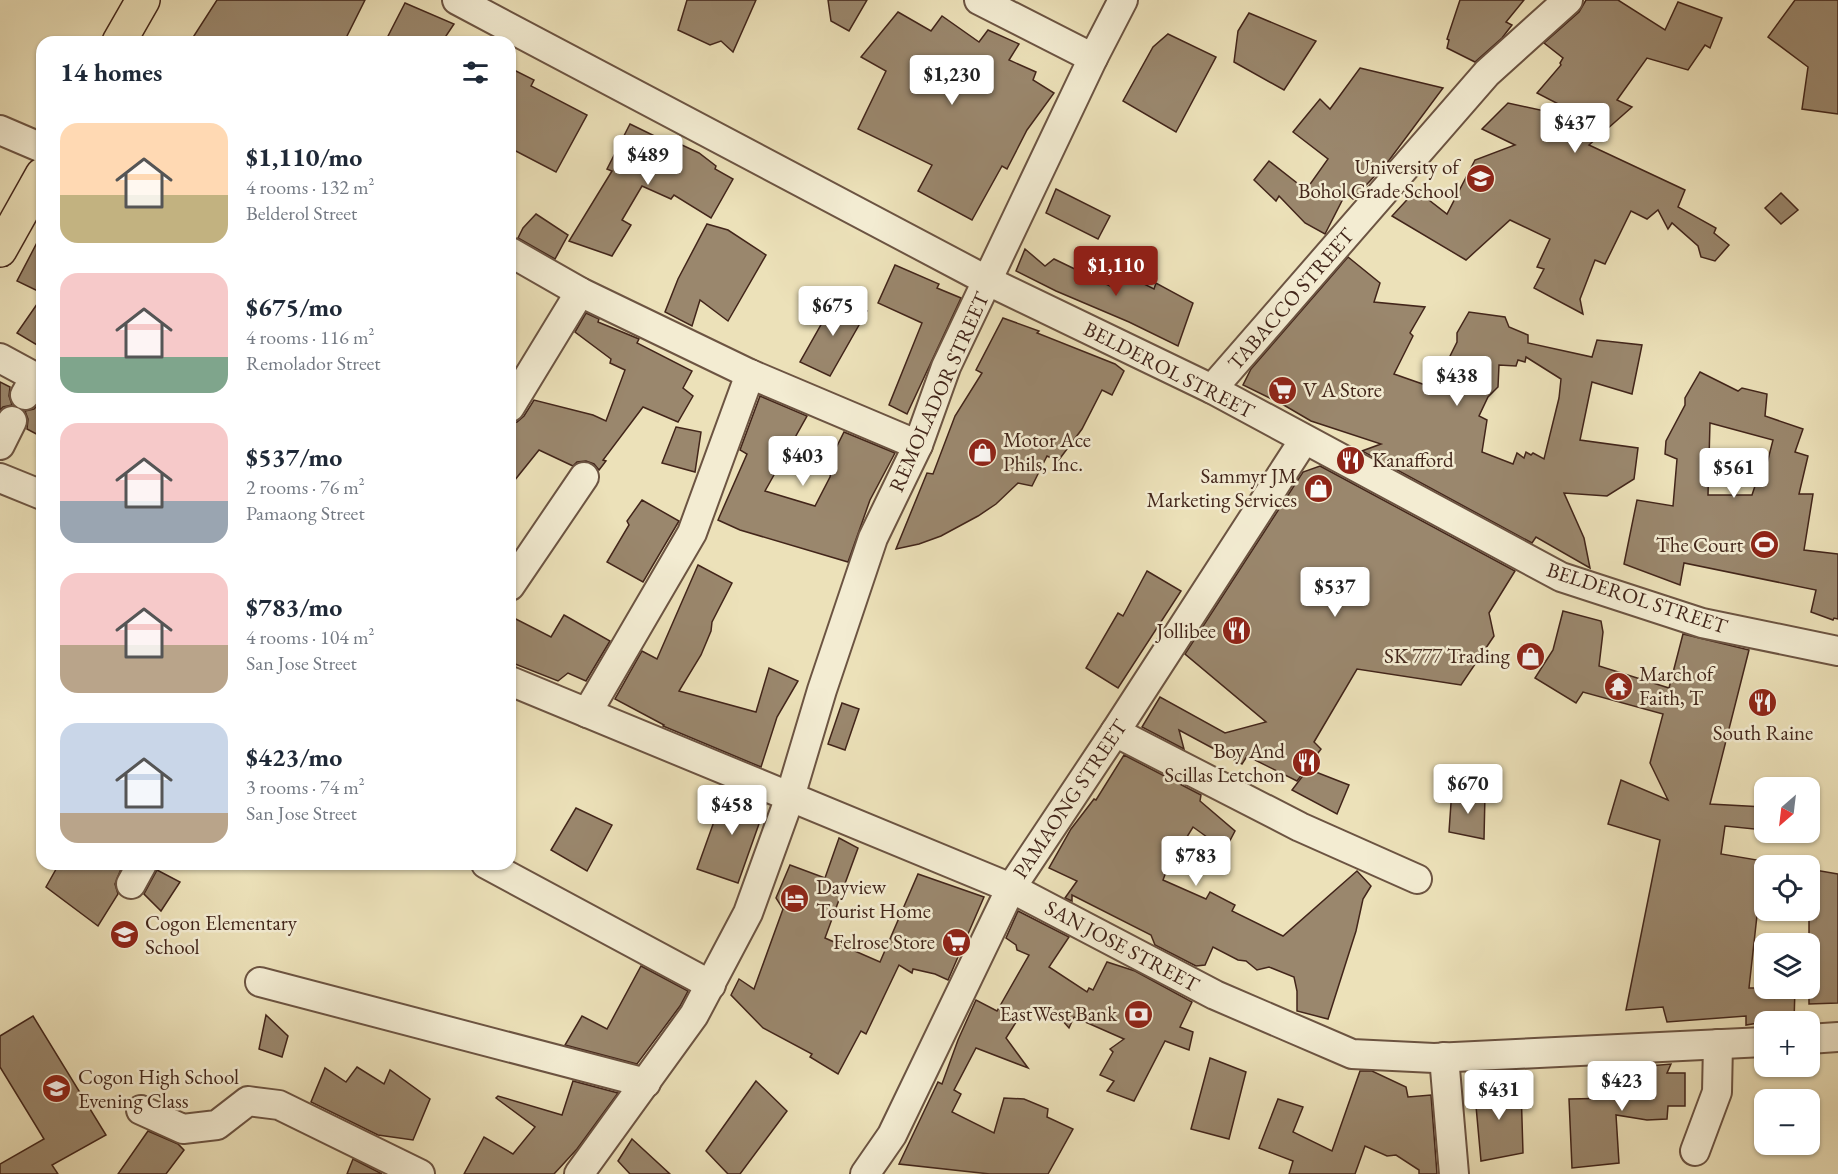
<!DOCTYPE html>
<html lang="en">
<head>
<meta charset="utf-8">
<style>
	body { margin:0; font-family:"EB Garamond",serif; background:#f6f6f7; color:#1f2937; height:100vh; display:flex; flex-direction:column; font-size:22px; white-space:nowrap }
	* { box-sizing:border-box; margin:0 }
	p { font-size:20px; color:#747a83 }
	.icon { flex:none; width:33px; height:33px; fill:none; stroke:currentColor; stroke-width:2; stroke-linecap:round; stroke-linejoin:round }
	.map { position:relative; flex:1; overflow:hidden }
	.details { position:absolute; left:36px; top:36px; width:480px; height:834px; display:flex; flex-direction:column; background:#fff; border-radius:18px; box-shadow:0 2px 4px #0004 }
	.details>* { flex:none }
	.needle { width:39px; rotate:208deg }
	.fabs { position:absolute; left:1754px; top:777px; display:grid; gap:12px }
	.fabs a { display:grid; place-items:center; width:66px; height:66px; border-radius:12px; background:#fff; box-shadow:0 2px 4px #0004; font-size:30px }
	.price { position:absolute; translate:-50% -51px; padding:0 14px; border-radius:6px; background:#fff; color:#222; font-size:20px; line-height:39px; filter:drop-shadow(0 2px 3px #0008) }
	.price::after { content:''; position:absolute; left:50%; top:36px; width:18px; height:14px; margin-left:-9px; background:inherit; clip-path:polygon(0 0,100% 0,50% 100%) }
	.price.on { background:#8f2418; color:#fff }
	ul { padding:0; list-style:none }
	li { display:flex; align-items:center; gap:18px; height:150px; padding:0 24px }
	li span { display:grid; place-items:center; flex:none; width:168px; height:120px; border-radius:18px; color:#555 }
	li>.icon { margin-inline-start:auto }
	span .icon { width:72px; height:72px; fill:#fffc; stroke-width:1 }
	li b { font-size:26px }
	h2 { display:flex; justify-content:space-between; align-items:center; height:72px; padding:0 24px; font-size:26px }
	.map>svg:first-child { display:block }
</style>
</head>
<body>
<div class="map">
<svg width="1838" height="1174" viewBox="0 0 1838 1174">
	<rect width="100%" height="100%" fill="#ece1b9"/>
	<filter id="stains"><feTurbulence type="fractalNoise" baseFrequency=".00333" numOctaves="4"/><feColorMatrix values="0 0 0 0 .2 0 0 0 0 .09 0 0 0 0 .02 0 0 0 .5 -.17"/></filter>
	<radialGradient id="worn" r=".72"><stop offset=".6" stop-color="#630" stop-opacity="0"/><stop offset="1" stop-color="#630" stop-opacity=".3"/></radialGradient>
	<g fill="#9a876d" stroke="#42251a" stroke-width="1.5" fill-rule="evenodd">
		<polygon points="217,0 365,0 344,42 190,42"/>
		<polygon points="687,0 756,0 733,52 721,41 710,45 678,30"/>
		<polygon points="828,0 867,0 849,31 831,21"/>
		<polygon points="1460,0 1524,0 1506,22 1512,25 1502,38 1475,62 1447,48 1449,40 1447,39"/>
		<polygon points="1586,0 1618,0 1665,30 1678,2 1722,18 1710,48 1705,45 1688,70 1647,58 1617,100 1632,107 1589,145 1685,190 1678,207 1716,228 1714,233 1729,245 1715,261 1701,257 1698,246 1672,223 1668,229 1658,210 1647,219 1631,211 1605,264 1595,260 1580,299 1583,314 1534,288 1544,269 1537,267 1550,239 1510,220 1466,260 1392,216 1416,190 1447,214 1475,160 1515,145 1482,129 1508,103 1572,117 1574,112 1537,93 1561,65 1560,63 1563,58 1544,43 1579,12"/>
		<polygon points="1795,0 1838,0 1838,114 1802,109 1808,67 1768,37"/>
		<polygon points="405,3 454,24 442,42 385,42"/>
		<polygon points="898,12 931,31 942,16 979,42 988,30 1019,44 1009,60 1036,72 1033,80 1054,93 1027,130 1007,169 1002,166 972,220 918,191 932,165 858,129 886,71 861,57"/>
		<polygon points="1249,13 1316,41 1284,90 1234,62 1238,31"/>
		<polygon points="1168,34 1216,57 1176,132 1123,101 1153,47"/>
		<polygon points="510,68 534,80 531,86 587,115 556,172 510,148"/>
		<polygon points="1360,68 1443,88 1387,163 1353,199 1346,193 1325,234 1305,223 1279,196 1276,201 1254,180 1269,161 1306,190 1328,159 1293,132 1320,99 1330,109"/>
		<polygon points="630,124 679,148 680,144 699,153 716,166 715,169 733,179 711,218 674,195 671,199 642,186 622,220 631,225 612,256 569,241 612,171 607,169"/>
		<polygon points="1056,189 1110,216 1098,239 1046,213"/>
		<polygon points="1781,193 1798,210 1781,224 1765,208"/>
		<polygon points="536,214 568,235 555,259 518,238 523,228"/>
		<polygon points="707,224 728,230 766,255 728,321 700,300 692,326 665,312 678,279"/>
		<polygon points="42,233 42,293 17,281"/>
		<polygon points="1025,249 1045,266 1054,259 1112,287 1120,272 1154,289 1156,283 1193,303 1178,346 1129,322 1056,291 1016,271"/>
		<path d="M1348,257L1380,283L1374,302L1425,307L1410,333L1413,336L1394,374L1434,388L1457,342V333L1469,312L1505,317L1509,327L1528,335V343L1592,357L1597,340L1642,345L1632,394L1592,382L1580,440L1638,448L1634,479L1607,496L1564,493L1584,538L1590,568L1536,537L1532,543L1362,451L1381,444L1311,421L1282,404L1243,385L1251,369ZM1526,357L1561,379L1559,398L1544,459L1533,453L1531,455L1526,452L1524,458L1517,453L1513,464L1482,452L1487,420L1479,416L1488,397L1498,387L1499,365L1516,366L1518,360L1525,362Z"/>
		<polygon points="895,265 939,284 937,288 961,298 907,414 889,405 922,323 878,303"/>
		<polygon points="42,297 42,348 17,333"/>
		<polygon points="835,300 867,311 830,376 800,362"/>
		<polygon points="586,313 599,319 598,322 639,339 637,343 692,371 683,388 693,396 678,422 643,407 603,460 606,461 599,470 594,464 586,461 577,462 573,466 539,450 510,486 510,423 517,422 524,416 534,400 593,415 606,421 625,370 610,363 611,359 575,332"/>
		<polygon points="1003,318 1039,331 1037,333 1115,364 1124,371 1112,395 1102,390 1082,429 1058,461 1047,456 1032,486 1018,483 996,504 978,516 941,536 919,544 896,549 927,473 933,474 955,416 982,373 976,370"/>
		<path d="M1700,372L1738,391L1742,388L1767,394L1765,416L1803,429L1795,452L1808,456L1799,494H1813L1804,550L1838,554V619L1834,618L1833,620L1811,612L1816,590L1684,563L1680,585L1624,564L1637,500L1673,506L1677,459L1665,454L1666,441L1685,405V398ZM1710,423L1773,440L1762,483H1756L1752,495H1708Z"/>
		<polygon points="0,382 10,387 9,396 12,405 3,407 0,410"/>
		<polygon points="760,396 807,416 765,491 815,506 830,477 836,448 844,432 895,453 870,500 848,562 740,530 718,520 747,454 740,450"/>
		<polygon points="40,402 42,403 42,437 27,429 28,419 25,411 34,409"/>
		<polygon points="676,427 701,432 695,472 662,463"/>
		<polygon points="1320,466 1515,571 1489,613 1494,636 1461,685 1357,669 1314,742 1321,749 1297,781 1247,756 1242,764 1179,730 1184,749 1142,727 1160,697 1225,733 1266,722 1185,654 1303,472"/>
		<polygon points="642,500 679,521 643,582 607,562 629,525 627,521"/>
		<polygon points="698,565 732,583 712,622 711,631 701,655 679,691 756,712 769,668 798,681 777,717 761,767 663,726 664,725 615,699 642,651 657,659"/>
		<polygon points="1147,571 1181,591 1118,688 1086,668 1118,613 1123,616"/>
		<polygon points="1563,611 1601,621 1603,632 1599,666 1669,688 1683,634 1749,650 1710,804 1764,807 1764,830 1725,826 1721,854 1763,861 1749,988 1795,988 1794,1022 1764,1022 1746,1025 1746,1016 1667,1022 1663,1007 1626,1010 1660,840 1608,824 1621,780 1668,800 1650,763 1663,714 1583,692 1576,703 1535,678 1553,650"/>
		<polygon points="564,615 610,641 586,681 568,673 558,681 510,662 510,616 551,637"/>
		<polygon points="842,703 859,709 845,750 828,744"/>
		<polygon points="1124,755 1201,795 1200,801 1235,831 1225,850 1193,827 1182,845 1177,843 1163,880 1206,899 1210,892 1235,905 1232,911 1283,936 1357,871 1371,886 1363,899 1356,931 1328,1019 1297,1011 1297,991 1294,977 1269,967 1257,970 1246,961 1238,960 1213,947 1205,965 1196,966 1155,945 1151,935 1072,895 1072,901 1065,898 1077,881 1049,868 1071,829 1094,799 1096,800"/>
		<polygon points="1308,769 1349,785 1337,814 1292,790"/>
		<polygon points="726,788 766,804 738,883 697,869"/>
		<polygon points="1457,791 1485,794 1484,839 1449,832 1451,803"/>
		<polygon points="576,808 612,825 587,871 551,850"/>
		<polygon points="839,838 858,848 825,938 880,962 918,874 984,897 948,980 935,974 913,969 912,973 899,965 866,1034 861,1031 838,1074 810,1057 812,1054 763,1028 731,995 739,979 754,989 783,909 776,898 790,865 825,878"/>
		<polygon points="59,864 123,864 115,884 118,894 98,926 46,887"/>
		<polygon points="1809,869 1838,874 1838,1003 1809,1004"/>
		<polygon points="157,870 180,882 161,911 144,894"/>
		<polygon points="1018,911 1069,937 1049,967 1087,992 1089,988 1093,990 1107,962 1135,971 1192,1002 1180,1027 1193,1032 1189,1050 1165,1041 1134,1101 1107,1091 1114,1081 1100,1075 1113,1052 1110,1049 1124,1039 1074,1017 1069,1028 1053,1010 1030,1011 1018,1019 1006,1038 1028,1068 976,1048 954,1090 961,1094 952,1112 994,1133 1004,1098 1024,1099 1048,1109 1047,1117 1073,1129 1048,1174 990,1174 899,1164 938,1082 942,1084 958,1040 976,1000 997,1011 1029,955 1017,950 1016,945 1006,938"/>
		<polygon points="641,966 688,991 680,1006 637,1064 565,1045 582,1016 607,1029"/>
		<polygon points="266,1015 288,1036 282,1057 259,1049"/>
		<polygon points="33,1016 106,1135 52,1165 58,1174 0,1174 0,1164 44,1139 0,1067 0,1036"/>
		<polygon points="1210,1058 1246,1072 1229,1139 1191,1129"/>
		<polygon points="1671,1064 1667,1073 1685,1073 1685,1106 1668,1106 1667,1119 1647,1120 1616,1115 1619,1163 1572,1168 1569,1099 1618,1098 1615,1069"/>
		<polygon points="357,1067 384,1084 390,1070 430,1099 413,1140 378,1135 311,1102 325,1068 346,1082"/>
		<polygon points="1360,1071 1372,1071 1406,1087 1408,1097 1431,1095 1437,1174 1419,1174 1419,1170 1396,1155 1387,1156 1365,1146 1355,1174 1289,1174 1293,1161 1259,1148 1278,1099 1303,1107 1293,1132 1332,1151"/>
		<polygon points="573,1081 618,1093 577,1149 554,1174 464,1174 484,1137 513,1154 535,1127 496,1098 498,1096 562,1115"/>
		<polygon points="756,1081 787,1111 740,1174 728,1174 706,1151"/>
		<polygon points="1474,1084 1521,1087 1523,1153 1481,1161"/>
		<polygon points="148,1131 178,1144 184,1150 166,1174 118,1174"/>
		<polygon points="632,1139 670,1174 630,1174 618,1161"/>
		<polygon points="353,1159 382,1174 347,1174"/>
	</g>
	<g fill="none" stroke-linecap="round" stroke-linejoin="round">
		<defs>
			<g id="minor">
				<polyline points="457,0 988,281 1212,389 1561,577 1702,623 1838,651"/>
				<polyline points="979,0 1093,58"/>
				<polyline points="0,130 42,148"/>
				<polyline points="510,252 580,292 750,374 918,445"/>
				<polyline points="0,358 35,377 25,395"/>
				<polyline points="1212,389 1487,73 1568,0"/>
				<polyline points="510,407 580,292"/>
				<polyline points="0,445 12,421"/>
				<polyline points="0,478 42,495"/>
				<polyline points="510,586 584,477"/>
				<polyline points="510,681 1011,888 1215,995 1352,1054 1434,1058 1764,1042"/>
				<polyline points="587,713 692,533 750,374"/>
				<polyline points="1115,732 1300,827 1417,879"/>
				<polyline points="486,864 711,985"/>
				<polyline points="131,884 142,864"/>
				<polyline points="260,982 646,1083"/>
				<polyline points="1809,1039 1838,1037"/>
				<polyline points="1444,1057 1454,1174"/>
				<polyline points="141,1110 183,1129 217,1125 248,1101 279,1105 420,1174"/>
				<polyline points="1695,1151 1717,1092 1718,1044"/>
				<polyline points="579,1174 694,1015 748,913 790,797 822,690 873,538 918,445 946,367 1093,58 1123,0"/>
				<polyline points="865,1174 892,1135 1011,888 1115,732 1304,440"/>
			</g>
			<g id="major">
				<polyline points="119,42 143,0"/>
				<polyline points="0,250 42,175"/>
			</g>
		</defs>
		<use href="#minor" stroke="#6c5442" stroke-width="32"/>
		<use href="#major" stroke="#42251a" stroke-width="36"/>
		<use href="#minor" stroke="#f3ecd2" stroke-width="28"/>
		<use href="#major" stroke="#ece1b9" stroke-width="33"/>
	</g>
	<defs>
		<symbol id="school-disc" viewBox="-11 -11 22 22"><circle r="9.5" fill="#8f2418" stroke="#f3ecd2"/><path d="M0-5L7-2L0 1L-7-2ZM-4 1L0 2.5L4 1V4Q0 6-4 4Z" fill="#fff"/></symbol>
		<symbol id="supermarket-disc" viewBox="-11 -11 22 22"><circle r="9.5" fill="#8f2418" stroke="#f3ecd2"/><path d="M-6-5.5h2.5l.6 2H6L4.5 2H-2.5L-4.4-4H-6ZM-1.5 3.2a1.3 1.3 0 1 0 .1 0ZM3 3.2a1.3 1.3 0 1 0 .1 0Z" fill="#fff"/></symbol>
		<symbol id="shop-disc" viewBox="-11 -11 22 22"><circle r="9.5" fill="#8f2418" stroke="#f3ecd2"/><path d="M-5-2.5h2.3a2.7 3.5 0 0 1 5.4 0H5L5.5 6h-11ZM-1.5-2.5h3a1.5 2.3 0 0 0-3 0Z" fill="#fff"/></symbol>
		<symbol id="restaurant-disc" viewBox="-11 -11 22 22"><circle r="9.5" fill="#8f2418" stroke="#f3ecd2"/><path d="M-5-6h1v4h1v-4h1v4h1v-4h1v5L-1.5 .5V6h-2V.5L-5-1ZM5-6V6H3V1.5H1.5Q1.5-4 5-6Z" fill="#fff"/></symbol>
		<symbol id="stadium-disc" viewBox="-11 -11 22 22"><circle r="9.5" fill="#8f2418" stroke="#f3ecd2"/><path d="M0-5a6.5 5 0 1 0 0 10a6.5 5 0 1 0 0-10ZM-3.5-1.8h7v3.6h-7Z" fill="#fff"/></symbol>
		<symbol id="temple-disc" viewBox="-11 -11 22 22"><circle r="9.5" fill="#8f2418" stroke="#f3ecd2"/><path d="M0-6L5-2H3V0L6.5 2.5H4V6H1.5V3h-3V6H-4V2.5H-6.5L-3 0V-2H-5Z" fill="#fff"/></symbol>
		<symbol id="hotel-disc" viewBox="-11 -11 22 22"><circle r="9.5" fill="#8f2418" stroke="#f3ecd2"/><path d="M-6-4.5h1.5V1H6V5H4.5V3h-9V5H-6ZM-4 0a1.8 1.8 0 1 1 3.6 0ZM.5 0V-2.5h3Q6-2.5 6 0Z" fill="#fff"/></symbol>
		<symbol id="bank-disc" viewBox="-11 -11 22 22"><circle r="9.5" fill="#8f2418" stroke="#f3ecd2"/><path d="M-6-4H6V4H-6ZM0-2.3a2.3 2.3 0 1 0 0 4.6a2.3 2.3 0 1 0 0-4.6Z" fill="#fff"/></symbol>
	</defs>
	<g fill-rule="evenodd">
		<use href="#school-disc" x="1464" y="162" width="33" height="33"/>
		<use href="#supermarket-disc" x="1266" y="374" width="33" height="33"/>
		<use href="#shop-disc" x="966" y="436" width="33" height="33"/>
		<use href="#restaurant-disc" x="1334" y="444" width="33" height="33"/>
		<use href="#shop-disc" x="1302" y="472" width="33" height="33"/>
		<use href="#stadium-disc" x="1748" y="528" width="33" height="33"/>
		<use href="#restaurant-disc" x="1220" y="614" width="33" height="33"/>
		<use href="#shop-disc" x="1514" y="640" width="33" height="33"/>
		<use href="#temple-disc" x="1602" y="670" width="33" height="33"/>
		<use href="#restaurant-disc" x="1746" y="686" width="33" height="33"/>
		<use href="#restaurant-disc" x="1290" y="746" width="33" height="33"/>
		<use href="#hotel-disc" x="778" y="882" width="33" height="33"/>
		<use href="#school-disc" x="108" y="918" width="33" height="33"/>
		<use href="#supermarket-disc" x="940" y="926" width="33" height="33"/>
		<use href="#bank-disc" x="1122" y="998" width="33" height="33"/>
		<use href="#school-disc" x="40" y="1072" width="33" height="33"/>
	</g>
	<g text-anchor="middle" stroke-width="5" stroke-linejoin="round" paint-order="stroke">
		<g font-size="21" fill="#42251a" stroke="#f3ecd2" text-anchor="end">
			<text x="1459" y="174">University of<tspan x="1459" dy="24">Bohol Grade School</tspan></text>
			<text x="1303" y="397" text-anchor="start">V A Store</text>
			<text x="1003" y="447" text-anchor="start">Motor Ace<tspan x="1003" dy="24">Phils, Inc.</tspan></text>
			<text x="1372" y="467" text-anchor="start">Kanafford</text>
			<text x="1297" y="483">Sammyr JM<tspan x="1297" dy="24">Marketing Services</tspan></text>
			<text x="1743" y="552">The Court</text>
			<text x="1216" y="638">Jollibee</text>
			<text x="1510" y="663">SK 777 Trading</text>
			<text x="1639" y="681" text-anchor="start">March of<tspan x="1639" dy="24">Faith, T</tspan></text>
			<text x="1763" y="740" text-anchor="middle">South Raine</text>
			<text x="1285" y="758">Boy And<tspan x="1285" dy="24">Scillas Letchon</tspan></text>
			<text x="816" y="894" text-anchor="start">Dayview<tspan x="816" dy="24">Tourist Home</tspan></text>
			<text x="145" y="930" text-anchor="start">Cogon Elementary<tspan x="145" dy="24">School</tspan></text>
			<text x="935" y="949">Felrose Store</text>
			<text x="1117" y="1021">EastWest Bank</text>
			<text x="78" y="1084" text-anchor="start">Cogon High School<tspan x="78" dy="24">Evening Class</tspan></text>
		</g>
		<g font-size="21" fill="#42251a" stroke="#f3ecd2">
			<text transform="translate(1291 299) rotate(-49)" y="7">TABACCO STREET</text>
			<text transform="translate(1169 370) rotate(27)" y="7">BELDEROL STREET</text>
			<text transform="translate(939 392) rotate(-66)" y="7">REMOLADOR STREET</text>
			<text transform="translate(1637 598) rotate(18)" y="7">BELDEROL STREET</text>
			<text transform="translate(1070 799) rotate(-56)" y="7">PAMAONG STREET</text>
			<text transform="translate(1122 946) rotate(28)" y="7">SAN JOSE STREET</text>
		</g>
	</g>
	<rect width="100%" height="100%" filter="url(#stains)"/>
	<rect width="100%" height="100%" fill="url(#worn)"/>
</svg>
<div class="fabs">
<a><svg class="needle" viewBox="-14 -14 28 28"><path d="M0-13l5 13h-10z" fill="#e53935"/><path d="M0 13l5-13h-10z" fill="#747a83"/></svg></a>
<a><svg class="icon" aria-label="locate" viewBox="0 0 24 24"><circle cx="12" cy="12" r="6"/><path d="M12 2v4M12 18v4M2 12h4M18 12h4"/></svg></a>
<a><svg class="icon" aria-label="layers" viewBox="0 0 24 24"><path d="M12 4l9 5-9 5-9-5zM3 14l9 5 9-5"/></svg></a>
<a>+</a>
<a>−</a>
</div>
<b class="price" style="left:952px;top:106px">$1,230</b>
<b class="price" style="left:1575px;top:154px">$437</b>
<b class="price" style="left:648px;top:186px">$489</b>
<b class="price on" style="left:1116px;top:297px">$1,110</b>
<b class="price" style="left:833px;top:337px">$675</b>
<b class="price" style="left:1457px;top:407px">$438</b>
<b class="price" style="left:803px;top:487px">$403</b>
<b class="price" style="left:1734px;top:499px">$561</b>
<b class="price" style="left:1335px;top:618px">$537</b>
<b class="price" style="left:1468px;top:815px">$670</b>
<b class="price" style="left:732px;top:836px">$458</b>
<b class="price" style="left:1196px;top:887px">$783</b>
<b class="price" style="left:1622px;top:1112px">$423</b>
<b class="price" style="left:1499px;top:1121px">$431</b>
<section class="details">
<h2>14 homes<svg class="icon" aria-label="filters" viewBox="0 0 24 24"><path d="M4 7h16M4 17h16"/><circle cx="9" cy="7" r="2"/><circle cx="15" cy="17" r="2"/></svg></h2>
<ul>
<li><span style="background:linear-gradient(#ffd9b3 60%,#c2b280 0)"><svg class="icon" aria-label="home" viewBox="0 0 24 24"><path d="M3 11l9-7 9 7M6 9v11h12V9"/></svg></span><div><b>$1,110/mo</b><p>4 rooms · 132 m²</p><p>Belderol Street</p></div></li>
<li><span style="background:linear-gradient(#f6c9c9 70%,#7fa58c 0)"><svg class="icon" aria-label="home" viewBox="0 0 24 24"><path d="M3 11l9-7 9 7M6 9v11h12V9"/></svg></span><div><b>$675/mo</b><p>4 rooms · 116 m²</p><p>Remolador Street</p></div></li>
<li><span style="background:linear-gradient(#f6c9c9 65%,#9aa5b1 0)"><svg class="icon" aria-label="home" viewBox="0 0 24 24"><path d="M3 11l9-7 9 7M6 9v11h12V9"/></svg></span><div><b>$537/mo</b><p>2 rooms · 76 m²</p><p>Pamaong Street</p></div></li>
<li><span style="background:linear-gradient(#f6c9c9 60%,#b9a48a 0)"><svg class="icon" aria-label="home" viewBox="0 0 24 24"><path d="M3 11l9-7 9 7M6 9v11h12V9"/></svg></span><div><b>$783/mo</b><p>4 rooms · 104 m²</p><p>San Jose Street</p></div></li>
<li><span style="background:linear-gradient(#c9d6e8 75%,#b9a48a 0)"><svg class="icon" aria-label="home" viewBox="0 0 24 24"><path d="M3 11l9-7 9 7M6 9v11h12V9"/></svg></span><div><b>$423/mo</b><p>3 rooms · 74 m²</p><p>San Jose Street</p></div></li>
</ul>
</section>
</div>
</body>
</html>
